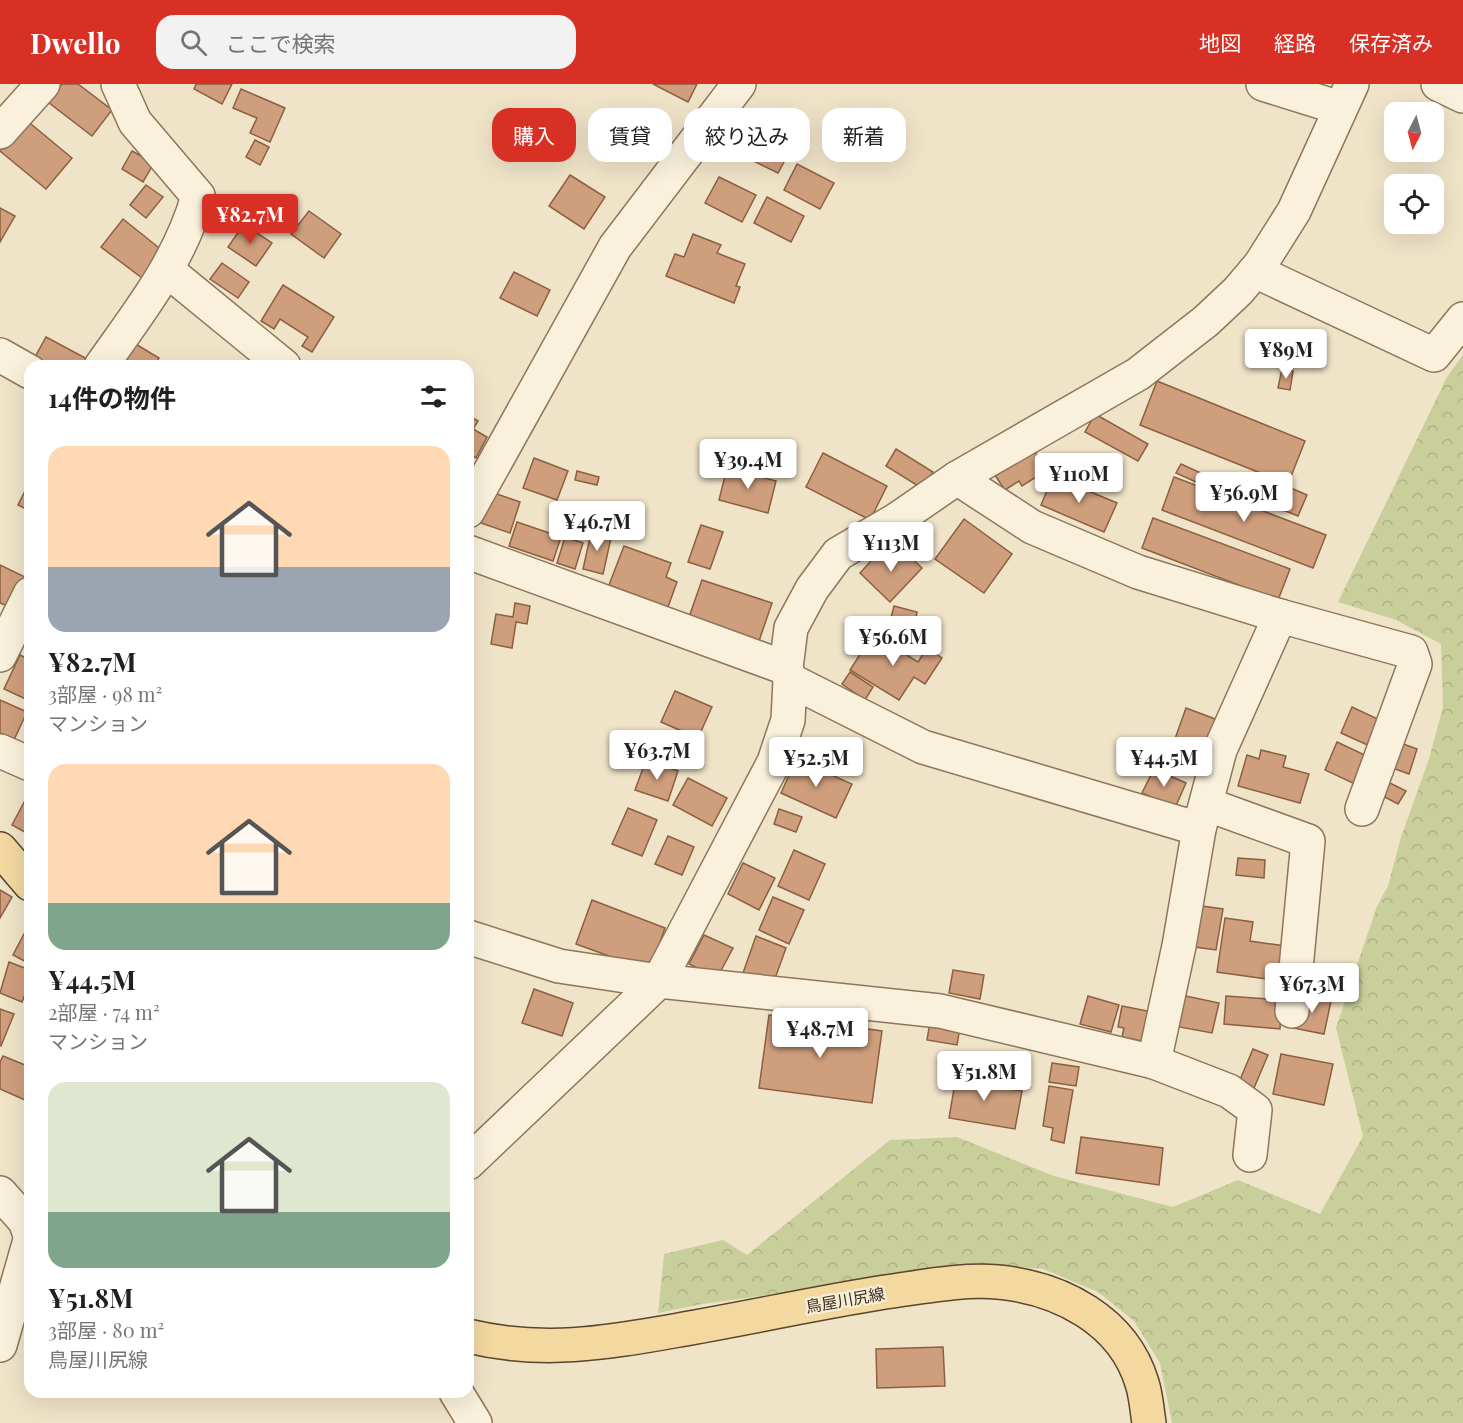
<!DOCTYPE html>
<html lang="ja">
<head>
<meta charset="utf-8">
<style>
	body { margin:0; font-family:"Playfair Display","Noto Sans JP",serif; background:#f2f2f2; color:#202124; height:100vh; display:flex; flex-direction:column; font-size:22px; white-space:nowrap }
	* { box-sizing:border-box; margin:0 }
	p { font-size:20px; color:#757577 }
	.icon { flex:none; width:33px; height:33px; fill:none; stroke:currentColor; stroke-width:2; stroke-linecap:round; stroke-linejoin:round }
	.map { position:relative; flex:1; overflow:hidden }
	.details { position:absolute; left:24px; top:276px; width:450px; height:1038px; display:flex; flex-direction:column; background:#fff; border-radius:18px; box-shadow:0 6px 24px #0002 }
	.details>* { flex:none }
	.banner { position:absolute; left:492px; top:24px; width:570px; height:54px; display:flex; gap:12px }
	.needle { width:39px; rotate:186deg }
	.controls { position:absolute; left:1384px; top:18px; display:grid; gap:12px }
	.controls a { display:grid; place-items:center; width:60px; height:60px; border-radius:12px; background:#fff; box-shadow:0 6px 24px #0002; font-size:30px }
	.price { position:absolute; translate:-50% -51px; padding:0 14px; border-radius:6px; background:#fff; color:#222; font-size:20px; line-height:39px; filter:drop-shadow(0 2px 3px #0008) }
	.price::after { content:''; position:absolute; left:50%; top:36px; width:18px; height:14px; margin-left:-9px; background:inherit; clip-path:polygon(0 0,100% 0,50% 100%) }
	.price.selected { background:#d93025; color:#fff }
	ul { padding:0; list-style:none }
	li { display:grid; align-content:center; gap:12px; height:318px; padding:0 24px }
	li span { display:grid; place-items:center; height:186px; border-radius:18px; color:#555 }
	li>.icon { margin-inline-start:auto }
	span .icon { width:108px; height:108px; fill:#fffc; stroke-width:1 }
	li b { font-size:26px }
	h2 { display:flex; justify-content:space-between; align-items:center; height:72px; padding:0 24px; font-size:26px }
	.pill { padding:0 21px; border-radius:18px; background:#fff; box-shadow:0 6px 24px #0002; font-size:21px; line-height:54px }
	.pill.selected { background:#d93025; color:#fff }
	header { display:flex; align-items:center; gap:36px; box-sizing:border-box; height:84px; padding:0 30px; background:#d93025; color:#fff }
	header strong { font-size:28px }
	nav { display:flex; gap:33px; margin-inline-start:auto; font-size:21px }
	.search { width:420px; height:54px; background:#f2f2f2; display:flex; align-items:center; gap:15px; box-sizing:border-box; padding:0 21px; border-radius:18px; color:#757577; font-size:22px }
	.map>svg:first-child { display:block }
</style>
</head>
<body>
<header>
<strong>Dwello</strong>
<div class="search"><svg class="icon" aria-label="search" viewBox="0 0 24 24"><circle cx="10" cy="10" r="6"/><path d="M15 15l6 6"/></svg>ここで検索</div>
<nav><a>地図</a><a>経路</a><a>保存済み</a></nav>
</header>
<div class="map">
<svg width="1463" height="1339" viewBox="0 0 1463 1339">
	<defs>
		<pattern id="forest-crowns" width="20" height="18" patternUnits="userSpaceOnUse" patternTransform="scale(1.5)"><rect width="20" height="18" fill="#c9cf9b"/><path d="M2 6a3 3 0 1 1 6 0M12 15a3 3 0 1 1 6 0" fill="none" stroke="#aeb285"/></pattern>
	</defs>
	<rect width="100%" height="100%" fill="#f0e4c8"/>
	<polygon fill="url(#forest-crowns)" points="1463,271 1463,1339 1172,1339 1160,1279 1134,1237 1098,1208 1043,1185 987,1181 703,1220 658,1229 664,1170 723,1156 747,1171 890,1056 957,1053 1054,1092 1173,1123 1238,1096 1320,1130 1363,1052 1336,944 1377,822 1388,802 1401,753 1429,675 1443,623 1441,560 1396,536 1338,518 1447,293"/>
	<g fill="#cf9f7d" stroke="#8d5f41" stroke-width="1.5">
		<polygon points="62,0 78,0 112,26 92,52 48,18"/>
		<polygon points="196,0 232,0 222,20 194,5"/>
		<polygon points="653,0 697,0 688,18"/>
		<polygon points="241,5 285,24 270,58 250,49 257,34 233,24"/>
		<polygon points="25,35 72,74 46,105 0,67 0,63"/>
		<polygon points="755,44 792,63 778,89 741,71"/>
		<polygon points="255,56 269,63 260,81 246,73"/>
		<polygon points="132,67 154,79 143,98 122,85"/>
		<polygon points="797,80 834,99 820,125 784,106"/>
		<polygon points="570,91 605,113 584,145 549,122"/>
		<polygon points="719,93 756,111 742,138 705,119"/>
		<polygon points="146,101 163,113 146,134 130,121"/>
		<polygon points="767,113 804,132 791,158 754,139"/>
		<polygon points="0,124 15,132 0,158"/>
		<polygon points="309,127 341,150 324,174 291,150"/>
		<polygon points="123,135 163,167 142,194 101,163"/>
		<polygon points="244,140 272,159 256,182 228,163"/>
		<polygon points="693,150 721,161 717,169 745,180 736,202 740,203 734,219 666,192 675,170 684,173"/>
		<polygon points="222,179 249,198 238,214 210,195"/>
		<polygon points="514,188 550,206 537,232 500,214"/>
		<polygon points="283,201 334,233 312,268 302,262 308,253 280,235 274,245 261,237"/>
		<polygon points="46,253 89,276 85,282 30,282"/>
		<polygon points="129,256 159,274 154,282 113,282"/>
		<polygon points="1282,285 1293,287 1290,306 1278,304"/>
		<polygon points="1157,297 1305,357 1288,400 1140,341"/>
		<polygon points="1095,330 1148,360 1138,377 1085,348"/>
		<polygon points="468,331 478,337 473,345 487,353 476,374 468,369"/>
		<polygon points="896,365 933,388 923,405 886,382"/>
		<polygon points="1033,365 1047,386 1022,402 1019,397 1005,406 994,390"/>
		<polygon points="823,369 887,402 870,436 806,403"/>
		<polygon points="534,374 568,387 557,416 523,404"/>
		<polygon points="1181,380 1201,389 1196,398 1176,389"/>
		<polygon points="727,384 776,397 768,429 719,416"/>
		<polygon points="577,387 599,393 597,401 575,396"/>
		<polygon points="1224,390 1243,401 1237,411 1219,400"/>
		<polygon points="1053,392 1117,419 1104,448 1041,421"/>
		<polygon points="1174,393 1326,451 1313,484 1162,426"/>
		<polygon points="1277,398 1307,411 1298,432 1268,420"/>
		<polygon points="29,399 30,400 30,427 18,421"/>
		<polygon points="491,408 520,418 510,449 481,439"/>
		<polygon points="1153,434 1290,485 1278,516 1142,464"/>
		<polygon points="964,435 1012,470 984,509 935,475"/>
		<polygon points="517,438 561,453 553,477 509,462"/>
		<polygon points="701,441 723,448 710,485 688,478"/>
		<polygon points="592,445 603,448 603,452 611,454 603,490 583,485"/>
		<polygon points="565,453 583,459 575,485 557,479"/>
		<polygon points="624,462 671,479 666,493 677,498 668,523 609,501"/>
		<polygon points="901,464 922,484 890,518 860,489 882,465 891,474"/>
		<polygon points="0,481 25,493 10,523 0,519"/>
		<polygon points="702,496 772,519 759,557 689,533"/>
		<polygon points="515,519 530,522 527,540 516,538 512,564 491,560 496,530 513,533"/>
		<polygon points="894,522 917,528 915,540 891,534"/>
		<polygon points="873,550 918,578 927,564 942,574 925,600 914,593 899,616 850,586"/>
		<polygon points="20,571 30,576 30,617 4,605"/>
		<polygon points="850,588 873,603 865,616 842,600"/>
		<polygon points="675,607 712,623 698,654 661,638"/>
		<polygon points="0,616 27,628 14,656 0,649"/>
		<polygon points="1352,623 1384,638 1372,663 1341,649"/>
		<polygon points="1186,624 1218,636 1203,678 1171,666"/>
		<polygon points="1395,657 1417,665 1409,690 1387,682"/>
		<polygon points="1337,658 1369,673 1357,701 1325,686"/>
		<polygon points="1261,666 1286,672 1283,683 1309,690 1300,719 1238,702 1247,671 1259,675"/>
		<polygon points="796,675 852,700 836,734 781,709"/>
		<polygon points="646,676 678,687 668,717 635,706"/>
		<polygon points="1154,685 1186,699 1175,724 1142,709"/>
		<polygon points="688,694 727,714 712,742 673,721"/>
		<polygon points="1386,697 1406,707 1398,720 1379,710"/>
		<polygon points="30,707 30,751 12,741"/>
		<polygon points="628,724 657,736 642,772 612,760"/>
		<polygon points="779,725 802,733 796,748 774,740"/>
		<polygon points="668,752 694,763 682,791 655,780"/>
		<polygon points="794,766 825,780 809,816 778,802"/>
		<polygon points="1238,774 1265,776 1264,794 1236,791"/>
		<polygon points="743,779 775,794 759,826 728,810"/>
		<polygon points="0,806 12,813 0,834"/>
		<polygon points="773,813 804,826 789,860 759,846"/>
		<polygon points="592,816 665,844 650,887 576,860"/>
		<polygon points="1202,822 1223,825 1216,866 1195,863"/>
		<polygon points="1225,834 1253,838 1250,857 1285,862 1281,897 1217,888"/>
		<polygon points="24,850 30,853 30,880 13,871"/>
		<polygon points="704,851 733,864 717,894 689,880"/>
		<polygon points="756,852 786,864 773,900 743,889"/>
		<polygon points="9,878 30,886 30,898 22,918 0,909"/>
		<polygon points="953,886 984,891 980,915 949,909"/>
		<polygon points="534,905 573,919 562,952 522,939"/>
		<polygon points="1181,911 1219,919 1212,949 1174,942"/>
		<polygon points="1300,911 1331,917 1324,950 1293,944"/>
		<polygon points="1088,912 1119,921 1111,948 1080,940"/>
		<polygon points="1226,912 1282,916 1280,945 1224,940"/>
		<polygon points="1122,922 1158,929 1152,959 1122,953 1124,944 1118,943"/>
		<polygon points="0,925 14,930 1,962 0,961"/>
		<polygon points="769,931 882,947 872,1019 759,1004"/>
		<polygon points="930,938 960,943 957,961 927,956"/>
		<polygon points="1253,965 1268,971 1251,1011 1236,1005"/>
		<polygon points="1281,970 1333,980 1324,1021 1273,1010"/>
		<polygon points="3,972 30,983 30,1004 25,1016 0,1005 0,978"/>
		<polygon points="1052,979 1079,983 1076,1002 1049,998"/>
		<polygon points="957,987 991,992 990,1002 1022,1007 1015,1045 949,1034"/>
		<polygon points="1049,1002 1073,1006 1064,1059 1051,1056 1053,1044 1043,1042"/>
		<polygon points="1081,1053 1163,1064 1159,1101 1076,1089"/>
		<polygon points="943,1263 945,1302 877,1304 876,1265"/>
	</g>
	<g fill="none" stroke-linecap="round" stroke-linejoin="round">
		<defs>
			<g id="minor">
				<polyline points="1263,0 1340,24"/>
				<polyline points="1438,0 1463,12"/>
				<polyline points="0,48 43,0"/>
				<polyline points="168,187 284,282"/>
				<polyline points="1255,187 1434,271 1463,235"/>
				<polyline points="0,271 30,288"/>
				<path d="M101,282C139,228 180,177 198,112L135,38L118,0"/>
				<polyline points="468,427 615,163 739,0"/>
				<polyline points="468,468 786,584"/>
				<polyline points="1280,532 1411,568 1415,580 1362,725"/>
				<polyline points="0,571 30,510"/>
				<polyline points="790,596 923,663 1199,745"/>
				<polyline points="0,667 30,680"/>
				<polyline points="1206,720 1308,757 1292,927"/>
				<polyline points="468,853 559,882 659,897 940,927 1154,978 1179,862 1199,745 1220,666 1280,532 1138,488 1032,443 957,394"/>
				<polyline points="1154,978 1229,1007 1255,1026 1250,1071"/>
				<polyline points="468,1079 659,897 774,678 788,636 790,596 786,584 791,544 812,505 838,470 896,436 957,394 1138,290 1206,237 1238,207 1260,181 1294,127 1352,0"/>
				<polyline points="0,1109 25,1137 30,1151"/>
				<polyline points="0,1261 30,1156"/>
				<polyline points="456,1308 475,1339"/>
			</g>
			<g id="major">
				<polyline points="0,765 30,800"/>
				<path d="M468,1252C543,1270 605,1259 679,1246C748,1234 816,1219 885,1208C922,1203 961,1195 998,1198C1060,1204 1123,1236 1142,1299C1146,1311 1147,1326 1149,1339"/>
			</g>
		</defs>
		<use href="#minor" stroke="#8d765c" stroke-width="36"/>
		<use href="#major" stroke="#5b4430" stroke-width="36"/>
		<use href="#minor" stroke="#faf1dc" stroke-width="33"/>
		<use href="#major" stroke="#f3d9a0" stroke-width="33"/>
	</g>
	<g text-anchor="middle" stroke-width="4.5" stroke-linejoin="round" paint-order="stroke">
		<g font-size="16" fill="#3d2e20" stroke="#f7eed8">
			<text transform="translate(845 1216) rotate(-10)" y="6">鳥屋川尻線</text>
		</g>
	</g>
</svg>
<div class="controls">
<a><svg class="needle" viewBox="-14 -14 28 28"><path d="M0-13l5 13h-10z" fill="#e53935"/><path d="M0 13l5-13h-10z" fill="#757577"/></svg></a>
<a><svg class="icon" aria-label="locate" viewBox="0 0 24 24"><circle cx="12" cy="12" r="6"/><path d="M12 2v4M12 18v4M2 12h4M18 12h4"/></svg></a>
</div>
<b class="price selected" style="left:250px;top:161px">¥82.7M</b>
<b class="price" style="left:1286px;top:296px">¥89M</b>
<b class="price" style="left:748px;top:406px">¥39.4M</b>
<b class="price" style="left:1079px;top:420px">¥110M</b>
<b class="price" style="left:1244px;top:439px">¥56.9M</b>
<b class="price" style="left:597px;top:468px">¥46.7M</b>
<b class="price" style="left:891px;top:489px">¥113M</b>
<b class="price" style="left:893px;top:583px">¥56.6M</b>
<b class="price" style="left:657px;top:697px">¥63.7M</b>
<b class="price" style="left:816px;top:704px">¥52.5M</b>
<b class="price" style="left:1164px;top:704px">¥44.5M</b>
<b class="price" style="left:1312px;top:930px">¥67.3M</b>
<b class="price" style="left:820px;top:975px">¥48.7M</b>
<b class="price" style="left:984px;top:1018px">¥51.8M</b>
<div class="banner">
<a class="pill selected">購入</a>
<a class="pill">賃貸</a>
<a class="pill">絞り込み</a>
<a class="pill">新着</a>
</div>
<section class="details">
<h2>14件の物件<svg class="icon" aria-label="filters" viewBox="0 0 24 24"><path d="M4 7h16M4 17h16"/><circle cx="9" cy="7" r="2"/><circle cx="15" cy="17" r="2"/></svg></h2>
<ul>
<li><span style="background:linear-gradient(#ffd9b3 65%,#9aa5b1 0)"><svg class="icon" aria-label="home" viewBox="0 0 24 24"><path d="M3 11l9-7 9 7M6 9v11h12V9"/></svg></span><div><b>¥82.7M</b><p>3部屋 · 98 m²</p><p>マンション</p></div></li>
<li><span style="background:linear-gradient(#ffd9b3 75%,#7fa58c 0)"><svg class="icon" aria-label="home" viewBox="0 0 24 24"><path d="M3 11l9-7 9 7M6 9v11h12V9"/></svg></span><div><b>¥44.5M</b><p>2部屋 · 74 m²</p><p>マンション</p></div></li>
<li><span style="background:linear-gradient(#dfe7d0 70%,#7fa58c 0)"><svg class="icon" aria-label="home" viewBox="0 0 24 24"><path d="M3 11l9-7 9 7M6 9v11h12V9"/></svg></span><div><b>¥51.8M</b><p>3部屋 · 80 m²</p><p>鳥屋川尻線</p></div></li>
</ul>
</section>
</div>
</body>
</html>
